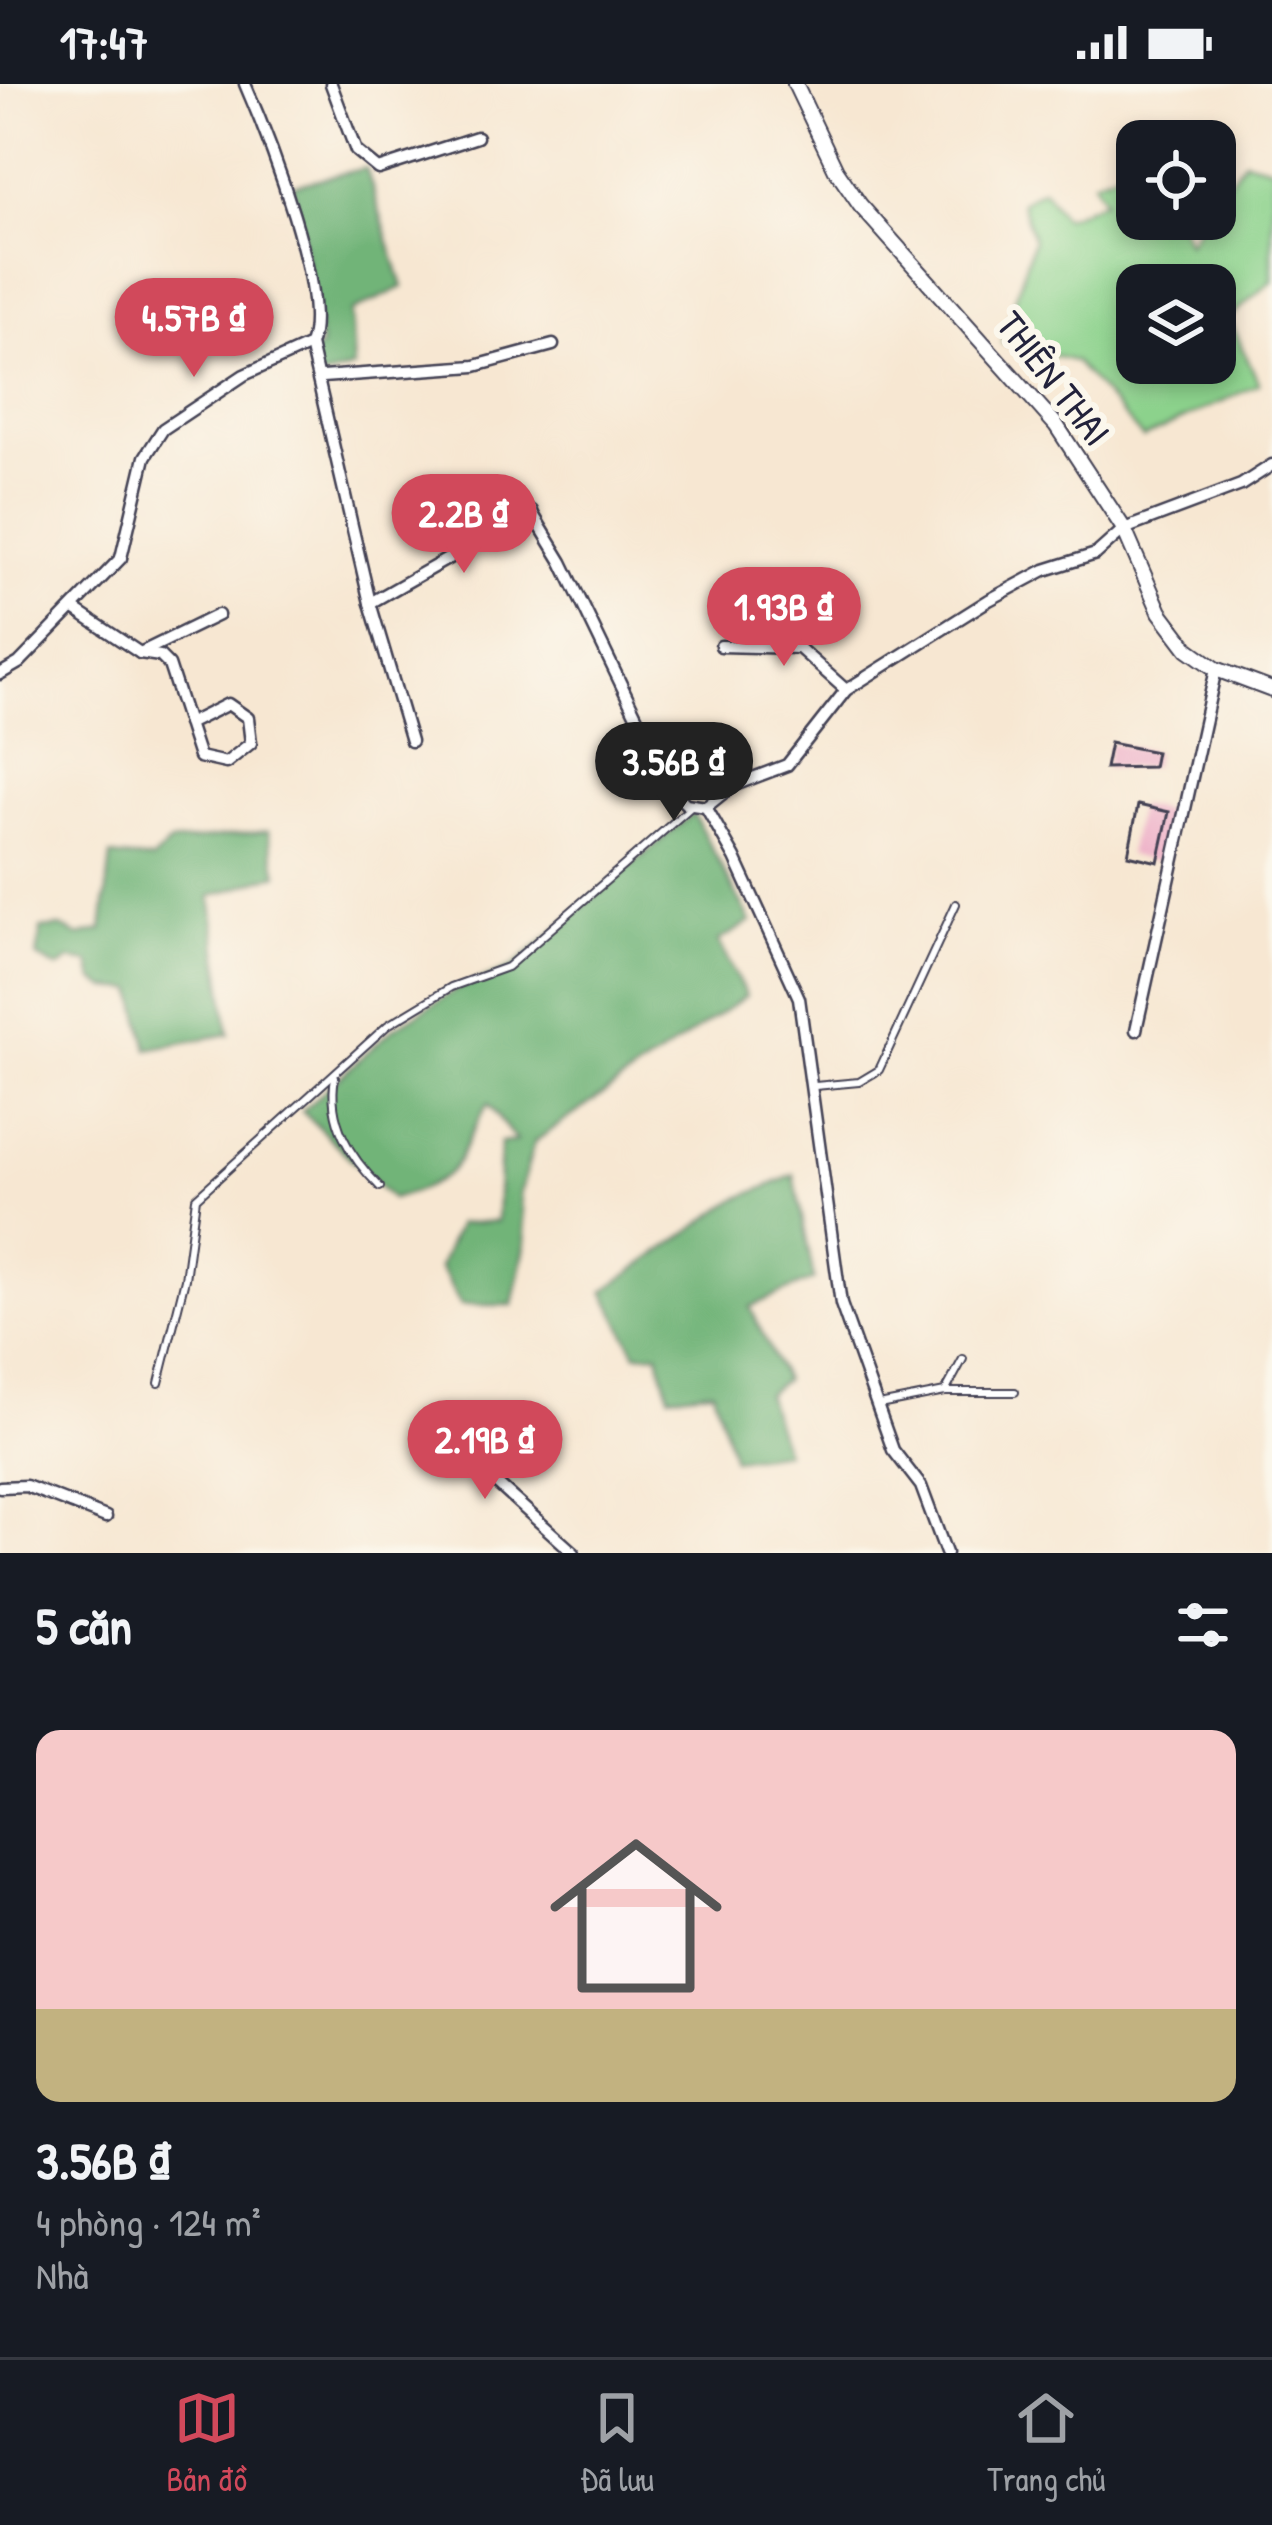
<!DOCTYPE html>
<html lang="vi">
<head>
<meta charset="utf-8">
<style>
	body { margin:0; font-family:"Patrick Hand",sans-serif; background:#20242c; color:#f1f3f6; height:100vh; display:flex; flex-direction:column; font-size:45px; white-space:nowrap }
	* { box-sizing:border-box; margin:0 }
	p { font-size:39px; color:#9ea1a6 }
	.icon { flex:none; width:66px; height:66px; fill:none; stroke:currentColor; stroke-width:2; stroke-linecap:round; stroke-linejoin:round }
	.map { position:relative; height:1469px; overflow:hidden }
	.panel { display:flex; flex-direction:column; background:#171b24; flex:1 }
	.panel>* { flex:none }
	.buttons { position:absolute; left:1116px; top:36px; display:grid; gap:24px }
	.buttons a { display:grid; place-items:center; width:120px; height:120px; border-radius:24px; background:#171b24; box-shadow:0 6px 18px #0003; font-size:60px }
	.price { position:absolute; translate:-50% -102px; padding:0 27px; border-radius:42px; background:#d1495b; color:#fff; font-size:39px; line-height:78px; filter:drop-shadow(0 3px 6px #0008) }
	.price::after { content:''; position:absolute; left:50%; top:72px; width:36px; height:27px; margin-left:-18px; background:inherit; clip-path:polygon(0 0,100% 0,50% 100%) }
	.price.current { background:#222; color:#fff }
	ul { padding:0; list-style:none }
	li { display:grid; align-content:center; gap:24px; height:636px; padding:0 36px }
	li span { display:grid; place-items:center; height:372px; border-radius:24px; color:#555 }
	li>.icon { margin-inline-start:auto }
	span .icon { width:216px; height:216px; fill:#fffc; stroke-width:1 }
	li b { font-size:51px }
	h2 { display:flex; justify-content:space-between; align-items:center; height:144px; padding:0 36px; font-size:51px }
	.status { display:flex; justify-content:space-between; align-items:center; height:84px; padding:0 60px; background:#171b24; direction:ltr }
	.status svg { height:33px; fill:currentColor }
	.menu { display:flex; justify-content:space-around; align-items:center; height:168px; border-top:3px solid #363941; background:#171b24; font-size:33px; color:#9ea1a6 }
	.menu a { display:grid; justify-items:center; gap:6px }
	.menu .current { color:#d1495b }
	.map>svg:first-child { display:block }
</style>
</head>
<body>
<div class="status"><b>17:47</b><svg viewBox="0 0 49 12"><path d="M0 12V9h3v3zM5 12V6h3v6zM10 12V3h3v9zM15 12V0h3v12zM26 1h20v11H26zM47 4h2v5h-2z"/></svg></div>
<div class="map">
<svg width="1272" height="1469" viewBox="0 0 1272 1469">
	<rect width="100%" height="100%" fill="#fbf7ec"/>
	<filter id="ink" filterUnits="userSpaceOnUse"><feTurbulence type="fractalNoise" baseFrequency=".00833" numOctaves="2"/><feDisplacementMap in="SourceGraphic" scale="24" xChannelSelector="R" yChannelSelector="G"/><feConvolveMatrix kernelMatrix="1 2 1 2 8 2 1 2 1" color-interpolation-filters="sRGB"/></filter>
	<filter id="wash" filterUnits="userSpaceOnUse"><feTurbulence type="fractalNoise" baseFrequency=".004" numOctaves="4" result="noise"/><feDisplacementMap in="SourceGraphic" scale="48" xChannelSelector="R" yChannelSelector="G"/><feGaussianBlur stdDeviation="2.7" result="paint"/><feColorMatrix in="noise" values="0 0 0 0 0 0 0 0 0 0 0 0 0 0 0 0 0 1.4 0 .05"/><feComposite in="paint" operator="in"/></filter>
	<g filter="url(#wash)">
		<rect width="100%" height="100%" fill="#f7e7d2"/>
		<path fill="#8cd28c" stroke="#577a64" stroke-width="3" fill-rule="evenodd" d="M1244,76L1272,83V197L1229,234L1259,300L1143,354L1074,277L1002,259L1033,156L1021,118L1043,105L1063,134L1104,117L1093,97L1137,80V135H1177L1188,159L1204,135H1215V119ZM1137,201H1215V279H1137Z"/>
		<g fill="#71b478" stroke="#4a6b5a" stroke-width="3">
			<polygon points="366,84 403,203 351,228 354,284 316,296 308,273 321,263 293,101"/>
			<path d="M693,729L751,838L718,857L746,912L534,1058L520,1110L526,1158L513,1221H461L439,1183L458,1140L497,1137L500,1059L516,1057L488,1020C449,1080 471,1092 392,1115L302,1027L394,944L461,903L511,884Z"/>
			<polygon points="268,747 278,790 211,812 229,950 148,965 134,906 106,904 94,896 90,879 70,876 58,884 37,873 41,845 61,843 79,852 102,846 111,772 152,776 170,759"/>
			<polygon points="794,1091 814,1195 750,1223 784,1296 766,1310 785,1368 733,1375 713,1306 669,1311 658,1269 636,1270 604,1207 735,1116"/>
		</g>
		<g id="blocks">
			<g fill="#edadc6">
				<polygon points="1110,659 1156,668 1153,683 1105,684"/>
				<polygon points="1138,721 1169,728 1158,778 1128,771"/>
			</g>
		</g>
	</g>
	<g filter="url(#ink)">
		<use href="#blocks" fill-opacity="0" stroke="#424052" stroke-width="3"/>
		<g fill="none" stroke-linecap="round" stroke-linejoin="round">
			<defs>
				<g id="service">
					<path d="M335,993C327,1037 350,1073 380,1103"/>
					<polyline points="815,1002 859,998 879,986 956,820"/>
					<polyline points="159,1299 185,1195 196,1114 388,941 451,903 507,883 691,723"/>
					<polyline points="945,1308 963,1275"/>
					<polyline points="879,1321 945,1308 1015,1308"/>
				</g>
				<g id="minor">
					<polyline points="331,0 356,67 378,85 477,53"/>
					<polyline points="310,261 370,519 411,657"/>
					<polyline points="322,293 475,282 553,261"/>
					<polyline points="531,427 562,478 672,706 686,720 706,723"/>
					<polyline points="370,519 532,427"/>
					<polyline points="74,525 140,569 218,531"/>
					<polyline points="721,562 799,564 846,606"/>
					<polyline points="140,569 160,572 169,581 199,673 226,679 251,659 248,634 228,620 188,640"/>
					<path d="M0,590L19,579L121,474L145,373L163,345L244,291L310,261C330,209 268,53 245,0"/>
					<polyline points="1136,946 1216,585"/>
					<polyline points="425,1335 574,1469"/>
					<polyline points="0,1403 26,1402 106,1433"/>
					<polyline points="946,1469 921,1402 893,1366 841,1220 799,914 735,774 706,723 732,702 787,681 846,606 989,516 1045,486 1096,470 1124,445 1241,401 1272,381"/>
				</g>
				<polyline id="tertiary" points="795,0 836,86 860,121 1056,341 1124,445 1160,528 1188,565 1216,585 1272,606"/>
			</defs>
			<use href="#service" stroke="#424052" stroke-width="10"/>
			<use href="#minor" stroke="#424052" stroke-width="15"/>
			<use href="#tertiary" stroke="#424052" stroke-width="18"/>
			<use href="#service" stroke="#fff" stroke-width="6"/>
			<use href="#minor" stroke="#fff" stroke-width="10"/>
			<use href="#tertiary" stroke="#fff" stroke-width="14"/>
		</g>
	</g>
	<g text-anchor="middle" stroke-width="12" stroke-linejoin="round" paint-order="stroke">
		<g font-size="39" fill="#22223b" stroke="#fbf7ec">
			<text transform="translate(1054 294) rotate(52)" y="14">THIÊN THAI</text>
		</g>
	</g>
</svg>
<div class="buttons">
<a><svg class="icon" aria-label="locate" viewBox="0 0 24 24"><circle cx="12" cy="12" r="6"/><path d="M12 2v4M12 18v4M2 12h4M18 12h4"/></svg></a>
<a><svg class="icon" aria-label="layers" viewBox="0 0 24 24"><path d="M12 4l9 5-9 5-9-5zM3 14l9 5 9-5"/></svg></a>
</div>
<b class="price" style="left:194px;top:296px">4.57B ₫</b>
<b class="price" style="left:464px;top:492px">2.2B ₫</b>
<b class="price" style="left:784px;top:585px">1.93B ₫</b>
<b class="price current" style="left:674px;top:740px">3.56B ₫</b>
<b class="price" style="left:485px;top:1418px">2.19B ₫</b>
</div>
<section class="panel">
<h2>5 căn<svg class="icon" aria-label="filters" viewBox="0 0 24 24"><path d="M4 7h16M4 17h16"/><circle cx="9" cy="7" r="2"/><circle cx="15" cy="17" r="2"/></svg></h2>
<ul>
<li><span style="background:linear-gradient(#f6c9c9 75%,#c2b280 0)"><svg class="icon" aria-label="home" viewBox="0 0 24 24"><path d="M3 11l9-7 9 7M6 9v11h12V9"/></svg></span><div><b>3.56B ₫</b><p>4 phòng · 124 m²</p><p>Nhà</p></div></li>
</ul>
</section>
<nav class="menu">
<a class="current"><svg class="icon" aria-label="map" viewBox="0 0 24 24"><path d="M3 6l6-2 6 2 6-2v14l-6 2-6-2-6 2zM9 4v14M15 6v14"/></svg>Bản đồ</a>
<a><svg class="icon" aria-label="saved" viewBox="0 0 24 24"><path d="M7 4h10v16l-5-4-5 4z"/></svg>Đã lưu</a>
<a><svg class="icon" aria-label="home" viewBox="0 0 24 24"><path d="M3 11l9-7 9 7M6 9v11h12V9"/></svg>Trang chủ</a>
</nav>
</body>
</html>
